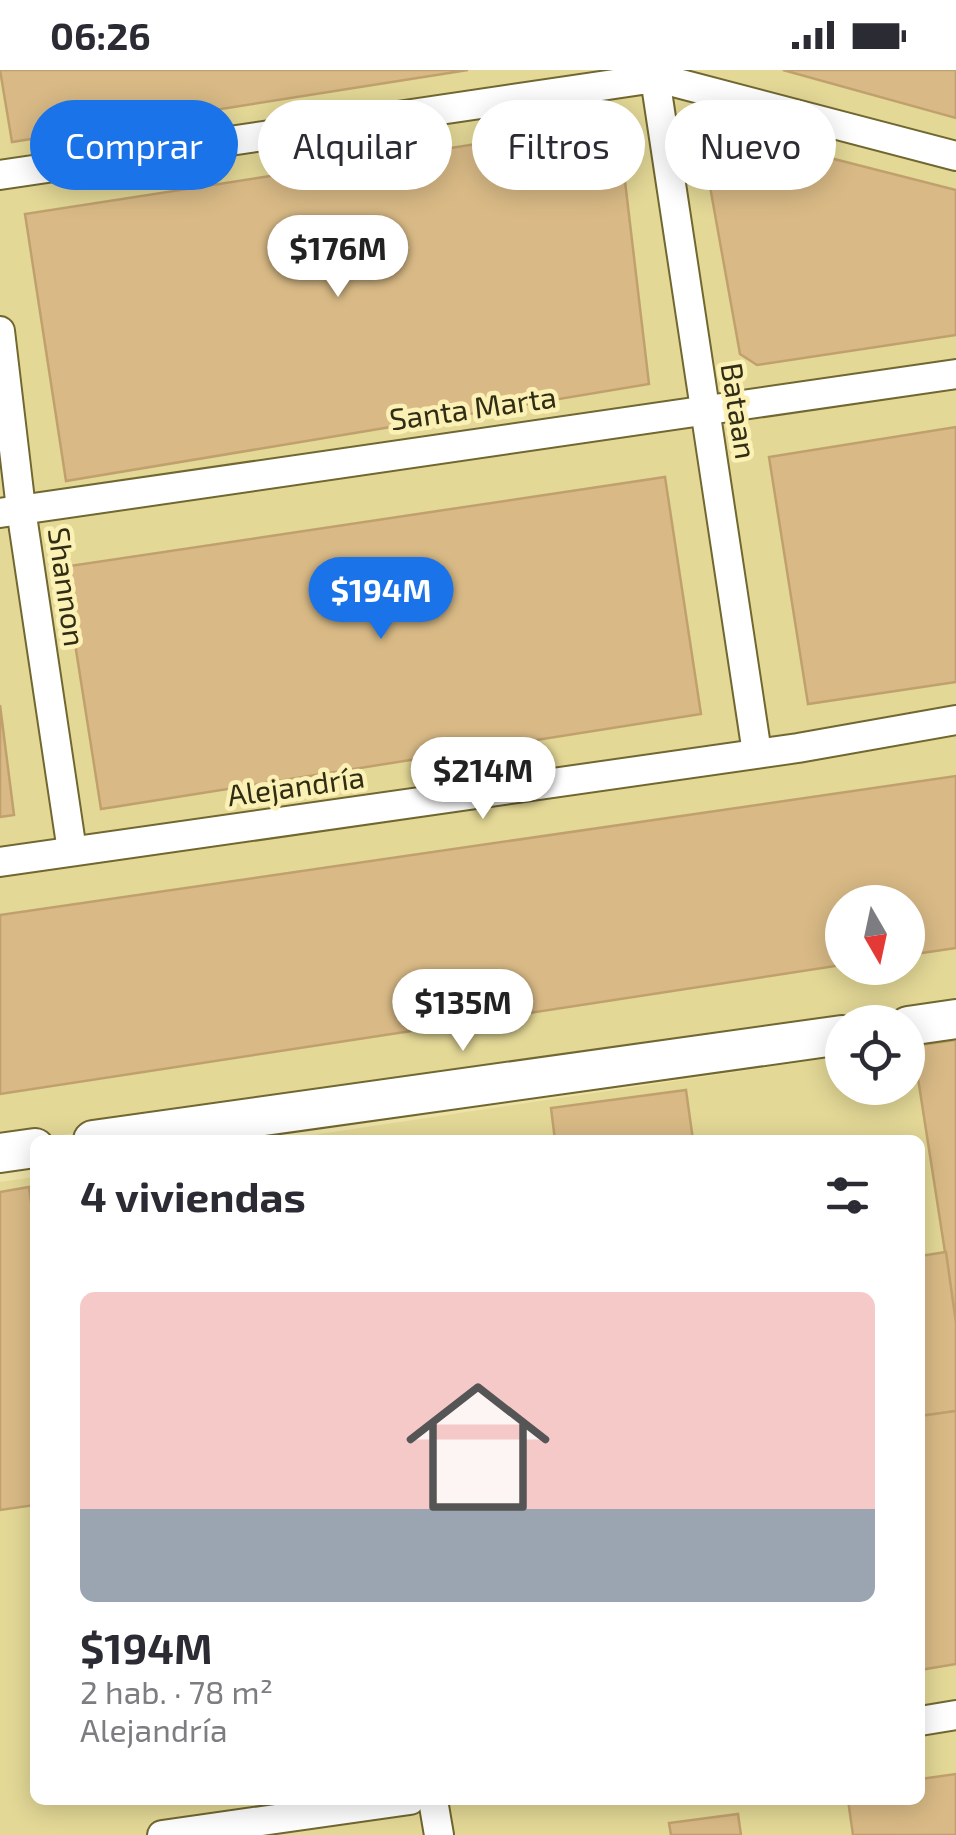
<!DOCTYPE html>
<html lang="es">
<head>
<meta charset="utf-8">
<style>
	body { margin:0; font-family:"Exo 2",sans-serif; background:#f2f2f3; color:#2b2b33; height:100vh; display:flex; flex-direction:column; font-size:38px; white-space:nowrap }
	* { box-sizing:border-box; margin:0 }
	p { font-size:32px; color:#7c7c81 }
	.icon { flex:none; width:55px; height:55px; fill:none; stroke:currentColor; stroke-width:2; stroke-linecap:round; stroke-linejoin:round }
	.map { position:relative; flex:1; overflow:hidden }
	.details { position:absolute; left:30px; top:1065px; width:895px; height:670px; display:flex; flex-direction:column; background:#fff; border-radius:15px; box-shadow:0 5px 25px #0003 }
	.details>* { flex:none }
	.banner { position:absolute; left:30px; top:30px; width:898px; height:90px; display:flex; gap:20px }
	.needle { width:65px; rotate:171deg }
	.tools { position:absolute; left:825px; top:815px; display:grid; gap:20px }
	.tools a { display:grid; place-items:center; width:100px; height:100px; border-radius:50%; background:#fff; box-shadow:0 5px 25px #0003; font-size:50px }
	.price { position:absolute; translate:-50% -85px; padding:0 22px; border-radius:35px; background:#fff; color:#222; font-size:32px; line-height:65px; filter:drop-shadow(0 2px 5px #0008) }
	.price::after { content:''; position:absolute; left:50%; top:60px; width:30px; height:22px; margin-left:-15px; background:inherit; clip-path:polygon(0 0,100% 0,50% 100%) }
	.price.on { background:#1a73e8; color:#fff }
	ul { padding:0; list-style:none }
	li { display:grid; align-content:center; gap:20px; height:530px; padding:0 50px }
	li span { display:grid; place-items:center; height:310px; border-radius:15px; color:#555 }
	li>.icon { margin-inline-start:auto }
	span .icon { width:180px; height:180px; fill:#fffc; stroke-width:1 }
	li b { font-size:42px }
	h2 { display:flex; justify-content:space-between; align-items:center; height:120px; padding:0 50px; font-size:42px }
	.pill { padding:0 35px; border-radius:45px; background:#fff; box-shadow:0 5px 25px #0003; font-size:35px; line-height:90px }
	.pill.on { background:#1a73e8; color:#fff }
	.status { display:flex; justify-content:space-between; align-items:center; height:70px; padding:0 50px; background:#fff; direction:ltr }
	.status svg { height:28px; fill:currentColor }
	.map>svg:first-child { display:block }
</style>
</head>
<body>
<div class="status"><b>06:26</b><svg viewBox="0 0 49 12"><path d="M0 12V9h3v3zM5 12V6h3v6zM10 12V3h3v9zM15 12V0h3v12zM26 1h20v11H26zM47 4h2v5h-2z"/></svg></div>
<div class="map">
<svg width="956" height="1765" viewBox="0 0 956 1765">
	<rect width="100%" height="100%" fill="#ede3a8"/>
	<g fill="#e3d896" fill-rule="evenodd">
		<path d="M0,0H956V935L0,1074ZM842,832H908V898H842Z"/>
		<polygon points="956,970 956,1765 0,1765 0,1112 35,1107 35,1730 920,1730 920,1070 279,1070 842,986 842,1018 908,1018 908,977"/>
	</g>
	<g fill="#d9ba86" stroke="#c0a16e" stroke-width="2.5">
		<polygon points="0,0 468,0 12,72"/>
		<polygon points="783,0 956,0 956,48"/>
		<polygon points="618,52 649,314 66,411 25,144"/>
		<polygon points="728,62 956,120 956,265 757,295 740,284 704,83"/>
		<polygon points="956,357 956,612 808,634 769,387"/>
		<polygon points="665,407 701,644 101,739 63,497"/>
		<polygon points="0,635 14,745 0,747"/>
		<polygon points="956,706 956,878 908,885 908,832 842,832 842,895 0,1024 0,845"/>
		<polygon points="956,970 956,1253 913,976"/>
		<polygon points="686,1020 693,1070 555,1070 551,1038"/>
		<polygon points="29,1117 35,1161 35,1435 0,1440 0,1122"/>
		<polygon points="946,1182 956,1253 956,1341 920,1346 920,1186"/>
		<polygon points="956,1341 956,1594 920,1600 920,1346"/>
		<polygon points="956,1704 956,1765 853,1765 848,1730 920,1730 920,1709"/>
		<polygon points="738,1744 741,1765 671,1765 669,1753"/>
	</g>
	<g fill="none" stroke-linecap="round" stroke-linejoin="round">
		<defs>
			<g id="street">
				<polyline points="639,3 956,86"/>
				<polyline points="0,105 655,8 757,683"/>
				<polyline points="0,261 21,439 72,781"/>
				<polyline points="0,443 956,304"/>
				<polyline points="0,792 798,678 956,650"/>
				<polyline points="920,1651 956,1645"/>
				<polyline points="433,1730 439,1765"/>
				<polyline points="162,1765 410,1730"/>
			</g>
			<g id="secondary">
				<polyline points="908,956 956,949"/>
				<polyline points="93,1070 842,965"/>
				<polyline points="0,1083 35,1078"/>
			</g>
		</defs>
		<use href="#street" stroke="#716730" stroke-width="32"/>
		<use href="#secondary" stroke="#716730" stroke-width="42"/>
		<use href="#street" stroke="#fff" stroke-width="28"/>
		<use href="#secondary" stroke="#fff" stroke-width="38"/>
	</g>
	<g text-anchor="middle" stroke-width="9" stroke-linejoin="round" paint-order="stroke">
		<g font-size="30" fill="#312d15" stroke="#fbf1b5">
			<text transform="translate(473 339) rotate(-8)" y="10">Santa Marta</text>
			<text transform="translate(738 341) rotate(81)" y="10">Bataan</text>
			<text transform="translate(66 517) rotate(82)" y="10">Shannon</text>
			<text transform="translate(296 717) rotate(-8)" y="10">Alejandría</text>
		</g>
	</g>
</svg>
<div class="tools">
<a><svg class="needle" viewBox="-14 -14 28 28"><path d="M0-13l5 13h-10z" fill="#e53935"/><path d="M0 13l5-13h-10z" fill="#7c7c81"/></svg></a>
<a><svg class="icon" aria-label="locate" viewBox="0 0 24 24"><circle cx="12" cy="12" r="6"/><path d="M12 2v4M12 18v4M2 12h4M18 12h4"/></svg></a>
</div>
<b class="price" style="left:338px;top:230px">$176M</b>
<b class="price on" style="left:381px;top:572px">$194M</b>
<b class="price" style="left:483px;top:752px">$214M</b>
<b class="price" style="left:463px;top:984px">$135M</b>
<div class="banner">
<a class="pill on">Comprar</a>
<a class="pill">Alquilar</a>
<a class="pill">Filtros</a>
<a class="pill">Nuevo</a>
</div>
<section class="details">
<h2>4 viviendas<svg class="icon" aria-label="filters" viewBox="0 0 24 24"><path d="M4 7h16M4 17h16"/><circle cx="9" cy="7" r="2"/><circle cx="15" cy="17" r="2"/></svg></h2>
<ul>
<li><span style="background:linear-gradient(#f6c9c9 70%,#9aa5b1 0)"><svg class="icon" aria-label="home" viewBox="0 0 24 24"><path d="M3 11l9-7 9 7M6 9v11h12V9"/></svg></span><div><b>$194M</b><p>2 hab. · 78 m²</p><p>Alejandría</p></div></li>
</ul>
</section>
</div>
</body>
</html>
